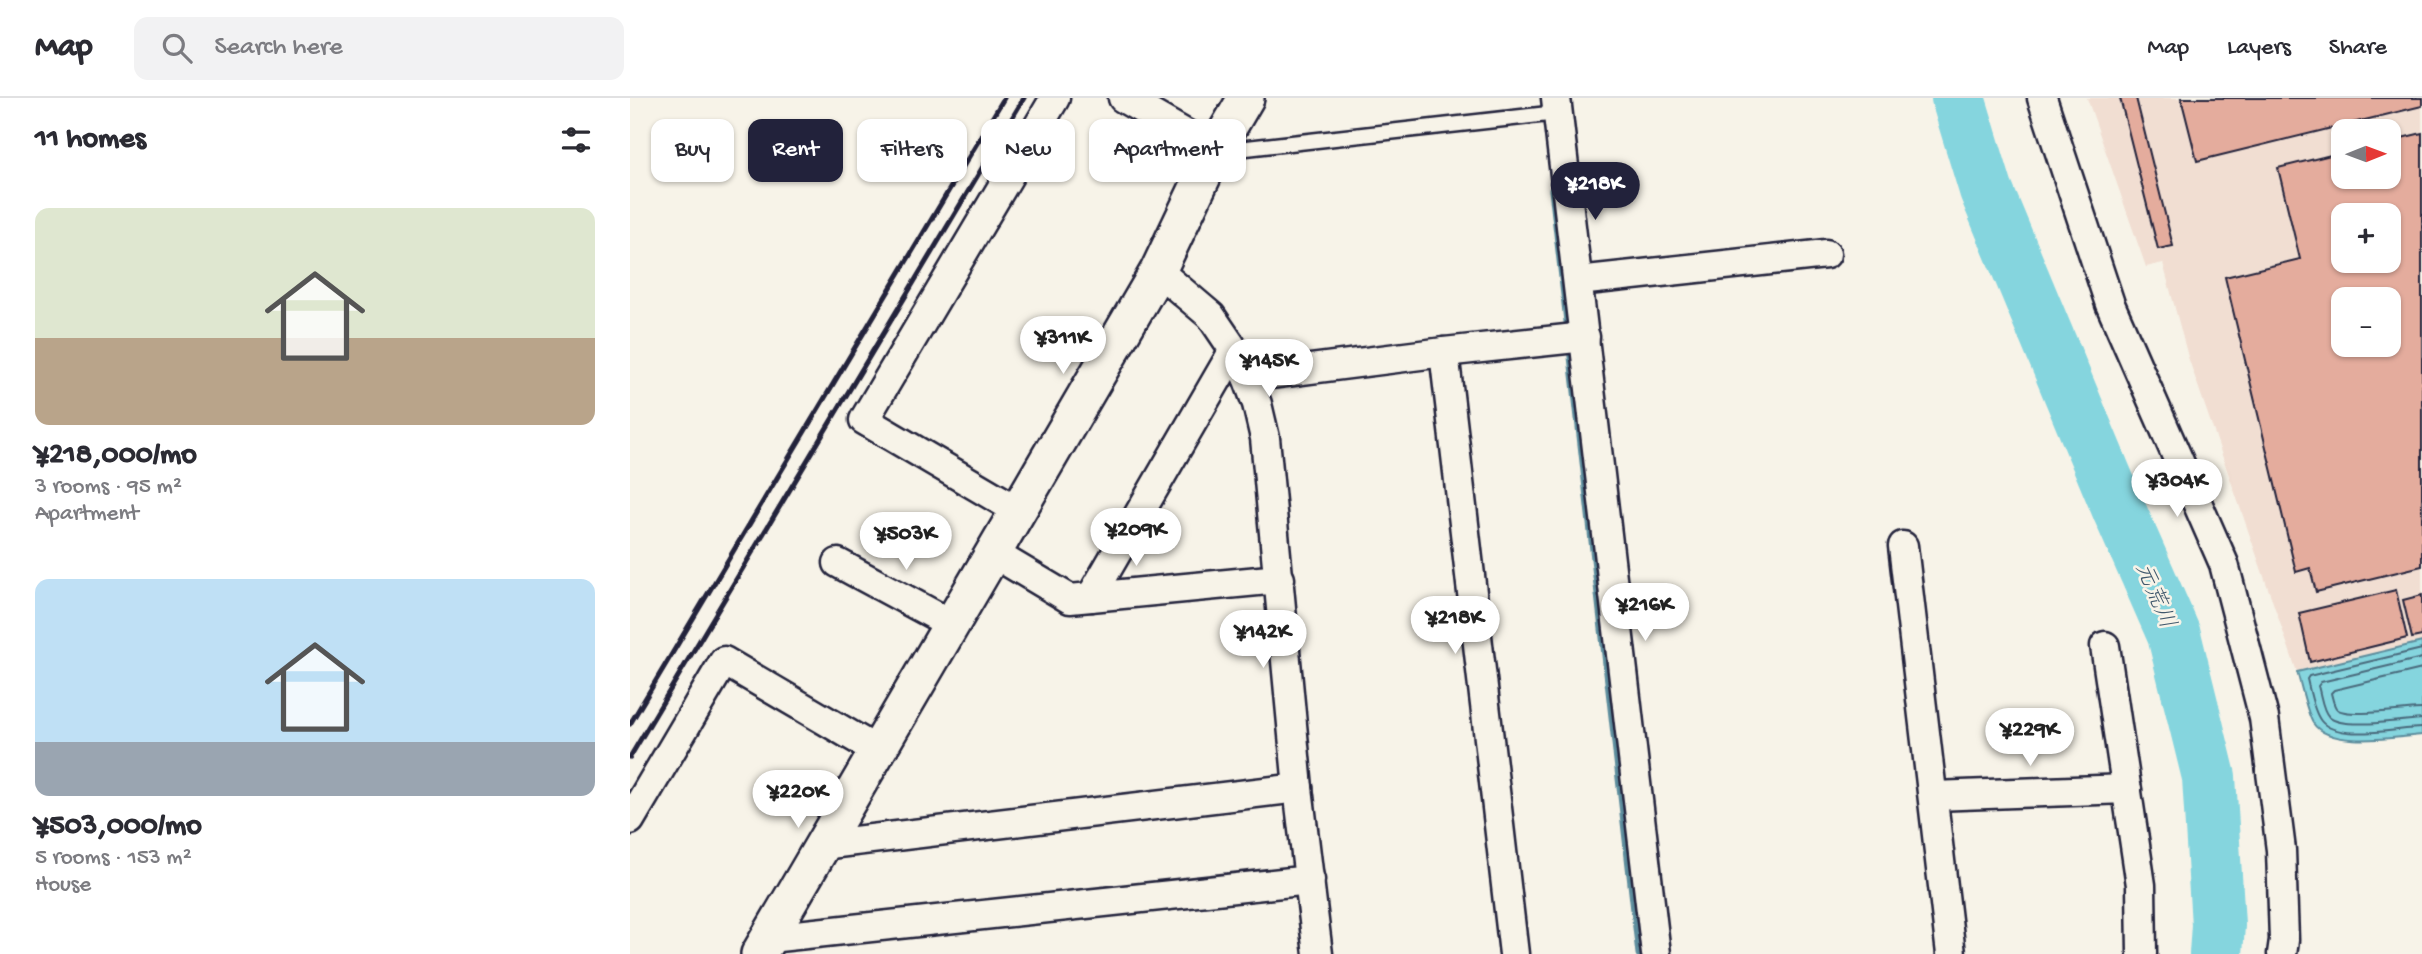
<!DOCTYPE html>
<html lang="en">
<head>
<meta charset="utf-8">
<style>
	body { margin:0; font-family:"Gochi Hand","Klee One",sans-serif; background:#f2f2f3; color:#2b2b33; height:100vh; display:flex; flex-direction:column; font-size:26px; white-space:nowrap }
	* { box-sizing:border-box; margin:0 }
	p { font-size:23px; color:#7c7c81 }
	.icon { flex:none; width:38px; height:38px; fill:none; stroke:currentColor; stroke-width:2; stroke-linecap:round; stroke-linejoin:round }
	.map { position:relative; flex:1; overflow:hidden }
	.details { display:flex; flex-direction:column; background:#fff; width:630px }
	.details>* { flex:none }
	.top-card { position:absolute; left:21px; top:21px; width:665px; height:63px; display:flex; gap:14px }
	.needle { width:46px; rotate:89deg }
	.controls { position:absolute; left:1701px; top:21px; display:grid; gap:14px }
	.controls a { display:grid; place-items:center; width:70px; height:70px; border-radius:14px; background:#fff; box-shadow:0 2px 5px #0004; font-size:35px }
	.price { position:absolute; translate:-50% -60px; padding:0 16px; border-radius:24px; background:#fff; color:#222; font-size:23px; line-height:46px; filter:drop-shadow(0 2px 4px #0008) }
	.price::after { content:''; position:absolute; left:50%; top:42px; width:21px; height:16px; margin-left:-10px; background:inherit; clip-path:polygon(0 0,100% 0,50% 100%) }
	.price.on { background:#22223b; color:#fff }
	ul { padding:0; list-style:none }
	li { display:grid; align-content:center; gap:14px; height:371px; padding:0 35px }
	li span { display:grid; place-items:center; height:217px; border-radius:14px; color:#555 }
	li>.icon { margin-inline-start:auto }
	span .icon { width:126px; height:126px; fill:#fffc; stroke-width:1 }
	li b { font-size:30px }
	h2 { display:flex; justify-content:space-between; align-items:center; height:84px; padding:0 35px; font-size:30px }
	.chip { padding:0 24px; border-radius:14px; background:#fff; box-shadow:0 2px 5px #0004; font-size:24px; line-height:63px }
	.chip.on { background:#22223b; color:#fff }
	header { display:flex; align-items:center; gap:42px; box-sizing:border-box; height:98px; padding:0 35px; background:#fff; border-bottom:2px solid #e1e1e2 }
	header strong { font-size:33px }
	nav { display:flex; gap:38px; margin-inline-start:auto; font-size:24px }
	.search { width:490px; height:63px; background:#f2f2f3; display:flex; align-items:center; gap:18px; box-sizing:border-box; padding:0 24px; border-radius:14px; color:#7c7c81; font-size:26px }
	main { display:flex; flex:1; min-height:0 }
	.map>svg:first-child { display:block }
</style>
</head>
<body>
<header>
<strong>Map</strong>
<div class="search"><svg class="icon" aria-label="search" viewBox="0 0 24 24"><circle cx="10" cy="10" r="6"/><path d="M15 15l6 6"/></svg>Search here</div>
<nav><a>Map</a><a>Layers</a><a>Share</a></nav>
</header>
<main>
<section class="details">
<h2>11 homes<svg class="icon" aria-label="filters" viewBox="0 0 24 24"><path d="M4 7h16M4 17h16"/><circle cx="9" cy="7" r="2"/><circle cx="15" cy="17" r="2"/></svg></h2>
<ul>
<li><span style="background:linear-gradient(#dfe7d0 60%,#b9a48a 0)"><svg class="icon" aria-label="home" viewBox="0 0 24 24"><path d="M3 11l9-7 9 7M6 9v11h12V9"/></svg></span><div><b>¥218,000/mo</b><p>3 rooms · 95 m²</p><p>Apartment</p></div></li>
<li><span style="background:linear-gradient(#bfe0f5 75%,#9aa5b1 0)"><svg class="icon" aria-label="home" viewBox="0 0 24 24"><path d="M3 11l9-7 9 7M6 9v11h12V9"/></svg></span><div><b>¥503,000/mo</b><p>5 rooms · 153 m²</p><p>House</p></div></li>
</ul>
</section>
<div class="map">
<svg width="1792" height="856" viewBox="0 0 1792 856">
	<rect width="100%" height="100%" fill="#f7f3e8"/>
	<filter id="ink" filterUnits="userSpaceOnUse"><feTurbulence type="fractalNoise" baseFrequency=".0143" numOctaves="2"/><feDisplacementMap in="SourceGraphic" scale="14" xChannelSelector="R" yChannelSelector="G"/><feConvolveMatrix kernelMatrix="1 2 1 2 8 2 1 2 1" color-interpolation-filters="sRGB"/></filter>
	<g filter="url(#ink)">
		<path fill="#f1ded2" fill-rule="evenodd" d="M1457,0H1792V544L1667,574L1558,259L1533,165L1516,169ZM1713,33H1759V79H1713ZM1713,117H1759V163H1713ZM1713,201H1759V247H1713Z"/>
		<path fill="#85d5de" stroke="#5d8d9d" stroke-width="2" d="M1792,544V637C1765,639 1700,651 1683,625C1677,616 1671,586 1667,574Z"/>
		<g fill="none" stroke-linecap="round" stroke-linejoin="round">
			<g stroke="#4a6a7c" stroke-width="2">
				<path d="M1792,551L1679,578L1677,581C1680,593 1683,613 1691,623C1708,644 1767,630 1792,630"/>
				<path d="M1792,560L1691,584L1688,588C1691,597 1692,612 1699,619C1712,632 1773,622 1792,621"/>
				<path d="M1792,571L1704,592L1701,595C1702,599 1704,609 1707,611C1717,620 1777,611 1792,611"/>
			</g>
			<polyline stroke="#5d8d9d" stroke-width="9" points="923,92 1010,856"/>
			<polyline stroke="#85d5de" stroke-width="54" points="1328,0 1356,92 1489,412 1544,537 1579,679 1588,827 1586,856"/>
		</g>
		<g fill="#e4ac9d" stroke="#22223b" stroke-width="2" fill-rule="evenodd">
			<polygon points="1490,0 1506,0 1543,148 1528,151"/>
			<polygon points="1551,0 1792,0 1792,8 1567,63"/>
			<path d="M1792,35V468L1686,494L1680,470L1666,474L1595,179L1670,161L1648,70L1713,54V79H1759V43ZM1713,117H1759V163H1713ZM1713,201H1759V247H1713Z"/>
			<polygon points="1766,492 1777,540 1680,564 1669,515"/>
			<polygon points="1792,497 1792,538 1782,540 1773,502"/>
		</g>
		<g fill="none" stroke-linecap="round" stroke-linejoin="round">
			<defs>
				<polyline id="service" points="590,53 927,15"/>
				<g id="minor">
					<polyline points="493,0 585,53"/>
					<polyline points="926,0 1026,856"/>
					<polyline points="1412,0 1480,206 1594,466 1634,620 1651,752 1654,842 1652,856"/>
					<polyline points="528,173 581,218 604,252 617,279 814,254 955,239"/>
					<polyline points="948,183 1196,156"/>
					<polyline points="814,254 884,856"/>
					<polyline points="617,279 627,306 635,340 668,690 688,856"/>
					<polyline points="387,412 234,322 425,0"/>
					<polyline points="1273,448 1321,856"/>
					<polyline points="363,455 440,501 650,481"/>
					<polyline points="208,465 321,526"/>
					<polyline points="461,499 604,252"/>
					<polyline points="1475,548 1511,787 1512,856"/>
					<polyline points="1304,698 1497,691"/>
					<polyline points="0,722 94,563 246,652"/>
					<polyline points="191,747 668,690"/>
					<polyline points="139,840 680,782"/>
				</g>
				<polyline id="tertiary" points="129,856 528,173 585,53 616,0"/>
			</defs>
			<use href="#service" stroke="#22223b" stroke-width="19"/>
			<use href="#minor" stroke="#22223b" stroke-width="33"/>
			<use href="#tertiary" stroke="#22223b" stroke-width="40"/>
			<use href="#service" stroke="#f7f3e8" stroke-width="14"/>
			<use href="#minor" stroke="#f7f3e8" stroke-width="28"/>
			<use href="#tertiary" stroke="#f7f3e8" stroke-width="35"/>
			<g stroke="#22223b" stroke-width="5">
				<polyline points="0,626 374,0"/>
				<polyline points="0,659 394,0"/>
			</g>
		</g>
	</g>
	<g text-anchor="middle" stroke-width="5" stroke-linejoin="round" paint-order="stroke">
		<g font-size="23" font-style="italic" fill="#40586c" stroke="#f7f3e8">
			<text transform="translate(1527 497) rotate(67)" y="8">元荒川</text>
		</g>
	</g>
</svg>
<div class="controls">
<a><svg class="needle" viewBox="-14 -14 28 28"><path d="M0-13l5 13h-10z" fill="#e53935"/><path d="M0 13l5-13h-10z" fill="#7c7c81"/></svg></a>
<a>+</a>
<a>−</a>
</div>
<b class="price on" style="left:965px;top:124px">¥218K</b>
<b class="price" style="left:433px;top:278px">¥311K</b>
<b class="price" style="left:639px;top:301px">¥145K</b>
<b class="price" style="left:1547px;top:421px">¥304K</b>
<b class="price" style="left:506px;top:470px">¥209K</b>
<b class="price" style="left:276px;top:474px">¥503K</b>
<b class="price" style="left:1015px;top:545px">¥216K</b>
<b class="price" style="left:825px;top:558px">¥218K</b>
<b class="price" style="left:633px;top:572px">¥142K</b>
<b class="price" style="left:1400px;top:670px">¥229K</b>
<b class="price" style="left:168px;top:732px">¥220K</b>
<div class="top-card">
<a class="chip">Buy</a>
<a class="chip on">Rent</a>
<a class="chip">Filters</a>
<a class="chip">New</a>
<a class="chip">Apartment</a>
</div>
</div>
</main>
</body>
</html>
